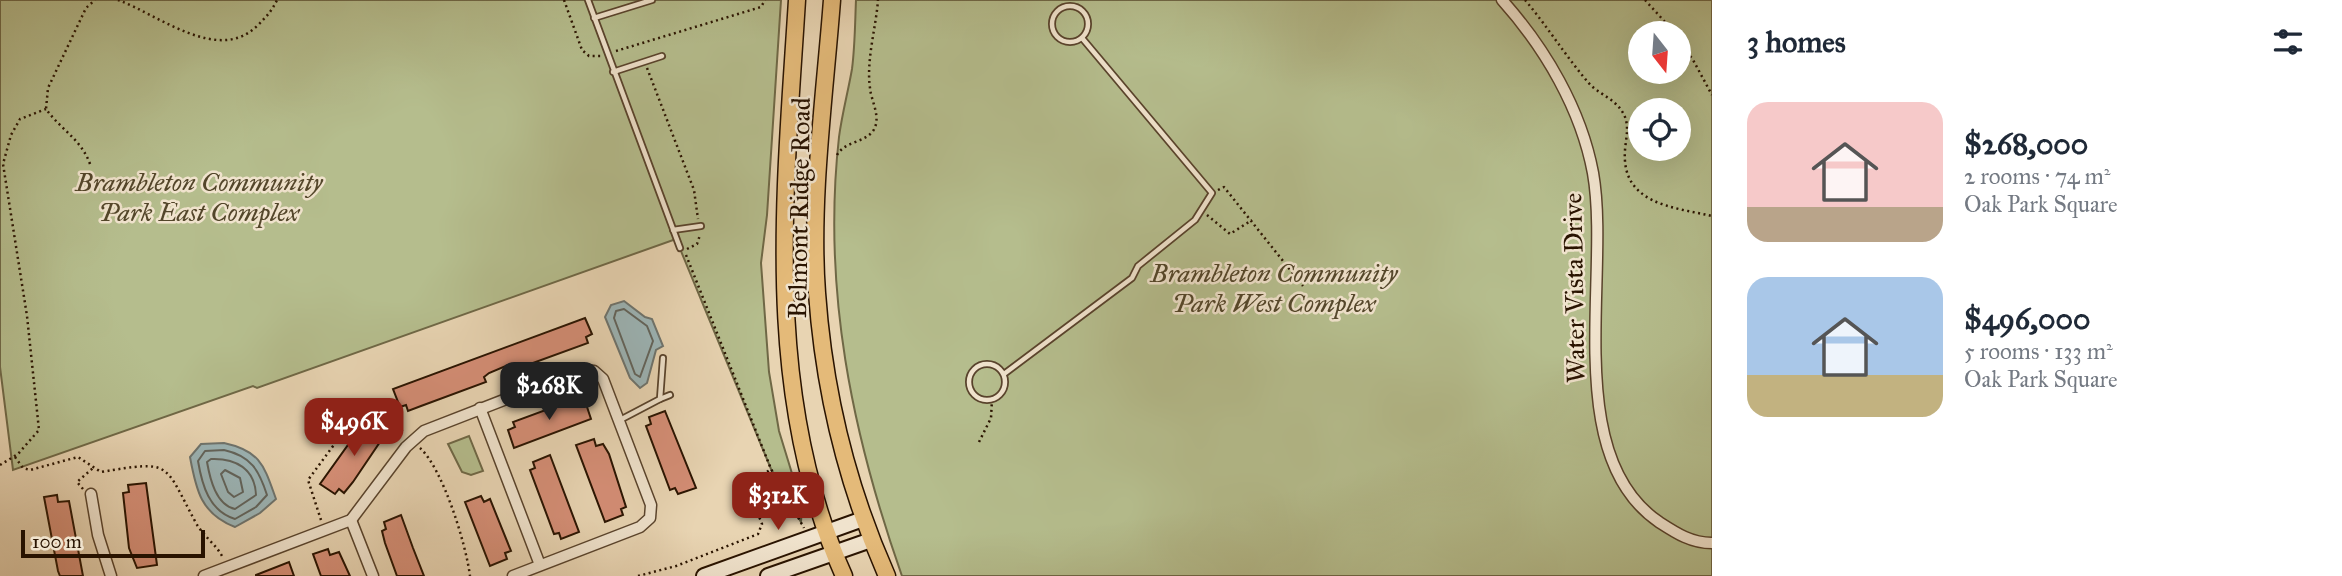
<!DOCTYPE html>
<html lang="en">
<head>
<meta charset="utf-8">
<style>
	body { margin:0; font-family:"IM FELL Great Primer",serif; background:#f6f6f7; color:#1f2937; height:100vh; display:flex; flex-direction:column; font-size:26px; white-space:nowrap }
	* { box-sizing:border-box; margin:0 }
	p { font-size:23px; color:#747a83 }
	.icon { flex:none; width:38px; height:38px; fill:none; stroke:currentColor; stroke-width:2; stroke-linecap:round; stroke-linejoin:round }
	.map { position:relative; flex:1; overflow:hidden }
	.side { display:flex; flex-direction:column; background:#fff; width:630px }
	.side>* { flex:none }
	.needle { width:46px; rotate:163deg }
	.buttons { position:absolute; left:1628px; top:21px; display:grid; gap:14px }
	.buttons a { display:grid; place-items:center; width:63px; height:63px; border-radius:50%; background:#fff; box-shadow:0 7px 28px #0002; font-size:35px }
	.scale { position:absolute; left:21px; bottom:18px; width:184px; box-sizing:border-box; padding-left:7px; border:4px solid #291300; border-top:0; font-size:19px; line-height:24px; white-space:nowrap; color:#291300; -webkit-text-stroke:5px #f0e3cd; paint-order:stroke }
	.price { position:absolute; translate:-50% -60px; padding:0 16px; border-radius:14px; background:#8f2418; color:#fff; font-size:23px; line-height:46px; filter:drop-shadow(0 2px 4px #0008) }
	.price::after { content:''; position:absolute; left:50%; top:42px; width:21px; height:16px; margin-left:-10px; background:inherit; clip-path:polygon(0 0,100% 0,50% 100%) }
	.price.current { background:#222; color:#fff }
	ul { padding:0; list-style:none }
	li { display:flex; align-items:center; gap:21px; height:175px; padding:0 35px }
	li span { display:grid; place-items:center; flex:none; width:196px; height:140px; border-radius:21px; color:#555 }
	li>.icon { margin-inline-start:auto }
	span .icon { width:84px; height:84px; fill:#fffc; stroke-width:1 }
	li b { font-size:30px }
	h2 { display:flex; justify-content:space-between; align-items:center; height:84px; padding:0 35px; font-size:30px }
	main { display:flex; flex:1; min-height:0 }
	.map>svg:first-child { display:block }
</style>
</head>
<body>
<main>
<div class="map">
<svg width="1712" height="576" viewBox="0 0 1712 576">
	<rect width="100%" height="100%" fill="#e8d4b2"/>
	<filter id="stains"><feTurbulence type="fractalNoise" baseFrequency=".00286" numOctaves="4"/><feColorMatrix values="0 0 0 0 .2 0 0 0 0 .09 0 0 0 0 .02 0 0 0 .5 -.17"/></filter>
	<radialGradient id="worn" r=".72"><stop offset=".6" stop-color="#630" stop-opacity="0"/><stop offset="1" stop-color="#630" stop-opacity=".3"/></radialGradient>
	<g fill="#b5bd8d" stroke="#6f6846" stroke-width="2" fill-rule="evenodd">
		<polygon points="0,0 781,0 767,215 761,263 769,372 779,431 802,506 801,522 771,469 676,239 257,388 253,386 13,470 0,367"/>
		<path d="M856,0H1712V576H902C852,434 822,289 839,137C842,114 848,92 852,69C855,46 855,23 856,0ZM1640,33H1678V72H1640ZM1640,110H1678V149H1640Z"/>
		<polygon points="469,436 483,471 471,475 462,472 448,444"/>
	</g>
	<g fill="#9cb5b7" stroke="#6e746e" stroke-width="2">
		<polygon points="624,301 645,317 652,319 663,346 656,350 647,383 640,388 630,378 605,317 611,305"/>
		<path d="M224,443C261,451 264,466 276,499L260,513L235,527C201,514 196,490 190,457L201,444Z"/>
	</g>
	<g fill="none" stroke-linecap="round" stroke-linejoin="round">
		<g stroke="#62645c" stroke-width="2">
			<polygon points="624,309 647,326 653,341 640,377 635,374 614,318 616,311"/>
			<path d="M224,450C251,456 259,470 267,495L256,507L235,519C209,511 202,485 198,461L205,451Z"/>
			<path d="M211,459C236,458 255,469 256,495L235,509C216,505 210,479 207,462Z"/>
			<polygon points="225,470 240,478 243,492 234,497 228,492 221,474"/>
		</g>
	</g>
	<g fill="#d58e76" stroke="#291300" stroke-width="2">
		<polygon points="585,318 592,334 586,337 588,343 511,371 508,365 489,373 484,377 486,382 421,406 408,411 406,405 400,407 393,389"/>
		<polygon points="578,398 579,403 585,401 591,419 514,448 508,430 515,427 513,422"/>
		<polygon points="665,411 696,488 678,494 675,488 670,490 646,426 651,424 649,417"/>
		<polygon points="368,417 382,428 379,433 384,436 353,482 344,493 339,489 335,494 320,484"/>
		<polygon points="594,439 596,446 603,444 609,454 626,507 621,509 623,515 605,522 576,445"/>
		<polygon points="550,455 579,532 561,539 559,533 554,534 530,470 535,468 533,462"/>
		<polygon points="146,483 157,565 137,568 129,548 123,493 129,492 128,485"/>
		<polygon points="57,495 58,502 69,501 83,576 60,576 58,571 44,497"/>
		<polygon points="481,496 484,502 490,499 511,551 505,553 507,559 490,566 465,502"/>
		<polygon points="401,515 413,548 424,576 397,576 385,543 382,531 386,529 384,522"/>
		<polygon points="328,549 330,555 339,552 350,576 321,576 313,554"/>
		<polygon points="289,562 294,576 256,576 256,575"/>
	</g>
	<g fill="none" stroke-linecap="round" stroke-linejoin="round">
		<defs>
			<g id="service">
				<polyline points="588,0 680,248"/>
				<circle cx="1070" cy="24" r="18"/>
				<polyline points="594,18 652,0"/>
				<polyline points="613,72 662,56"/>
				<polyline points="673,230 701,226"/>
				<circle cx="987" cy="382" r="18"/>
				<polyline points="1004,374 1132,278 1138,266 1195,220 1212,193 1082,38"/>
				<polyline points="660,399 670,395"/>
				<polyline points="620,420 660,399 663,358"/>
			</g>
			<g id="minor">
				<path d="M1502,0C1545,48 1581,109 1593,173C1611,274 1560,455 1659,522C1676,533 1691,543 1712,543"/>
				<polyline points="480,408 540,565"/>
				<polyline points="91,494 98,535 111,576"/>
				<polyline points="351,520 373,576"/>
				<polyline points="204,576 351,520 406,447 424,431 581,370 594,371 603,379 651,505 650,518 640,527 513,576"/>
			</g>
			<g id="secondary">
				<polyline points="704,576 863,519"/>
				<polyline points="768,576 871,540"/>
			</g>
			<g id="primary">
				<path d="M797,0C785,193 762,394 844,576"/>
				<path d="M832,0C825,93 810,200 817,293C824,391 847,486 887,576"/>
			</g>
		</defs>
		<use href="#service" stroke="#59432c" stroke-width="8"/>
		<use href="#minor" stroke="#59432c" stroke-width="13"/>
		<use href="#secondary" stroke="#291300" stroke-width="18"/>
		<use href="#primary" stroke="#291300" stroke-width="19"/>
		<g stroke="#291300" stroke-width="2.5" stroke-dasharray="2 3.5" stroke-linecap="butt">
			<path d="M118,0C159,15 218,64 257,26C266,17 272,11 277,0"/>
			<polyline points="564,0 582,50 589,56 601,56"/>
			<path d="M1525,0C1547,26 1565,55 1587,81C1597,94 1615,98 1623,113C1630,125 1626,137 1625,150C1621,204 1672,207 1712,216"/>
			<polyline points="1645,0 1665,22 1670,33"/>
			<polyline points="1678,45 1692,58 1712,95"/>
			<polyline points="616,51 761,7 765,0"/>
			<polyline points="647,68 694,190 698,219"/>
			<path d="M837,155C845,141 864,143 873,131C882,118 871,101 870,88C866,60 876,28 878,0"/>
			<path d="M90,164C81,139 61,130 46,109L48,88L86,8L95,0"/>
			<polyline points="1218,190 1224,187 1303,286"/>
			<polyline points="1207,215 1230,234 1252,220"/>
			<polyline points="687,249 697,244 700,235"/>
			<polyline points="686,255 771,469 804,528"/>
			<polyline points="979,442 991,418 992,399"/>
			<path d="M420,448C443,469 466,544 470,576"/>
			<path d="M15,457L23,468L30,470L78,457L101,472C173,460 163,462 196,523C203,536 217,545 223,558"/>
			<polyline points="0,465 18,454 39,430 27,316 3,164 11,135 20,119 46,109"/>
			<polyline points="83,489 77,482 93,468"/>
			<polyline points="321,520 308,480 367,400 384,400 404,434"/>
			<polyline points="638,576 676,566 758,534 762,524 747,486 771,469"/>
		</g>
		<use href="#service" stroke="#f0e3cd" stroke-width="4.5"/>
		<use href="#minor" stroke="#f0e3cd" stroke-width="10"/>
		<use href="#secondary" stroke="#f0e3cd" stroke-width="14"/>
		<use href="#primary" stroke="#e4ba79" stroke-width="16"/>
	</g>
	<g text-anchor="middle" stroke-width="5" stroke-linejoin="round" paint-order="stroke">
		<g font-size="26" font-style="italic" fill="#53462a" stroke="#f0e3cd">
			<text x="199" y="191">Brambleton Community<tspan x="199" dy="30">Park East Complex</tspan></text>
			<text x="1274" y="282">Brambleton Community<tspan x="1274" dy="30">Park West Complex</tspan></text>
		</g>
		<g font-size="26" fill="#291300" stroke="#f0e3cd">
			<text transform="translate(799 208) rotate(-89)" y="9">Belmont Ridge Road</text>
			<text transform="translate(1574 288) rotate(-91)" y="9">Water Vista Drive</text>
		</g>
	</g>
	<rect width="100%" height="100%" filter="url(#stains)"/>
	<rect width="100%" height="100%" fill="url(#worn)"/>
</svg>
<div class="buttons">
<a><svg class="needle" viewBox="-14 -14 28 28"><path d="M0-13l5 13h-10z" fill="#e53935"/><path d="M0 13l5-13h-10z" fill="#747a83"/></svg></a>
<a><svg class="icon" aria-label="locate" viewBox="0 0 24 24"><circle cx="12" cy="12" r="6"/><path d="M12 2v4M12 18v4M2 12h4M18 12h4"/></svg></a>
</div>
<div class="scale">100 m</div>
<b class="price current" style="left:549px;top:422px">$268K</b>
<b class="price" style="left:354px;top:458px">$496K</b>
<b class="price" style="left:778px;top:532px">$312K</b>
</div>
<section class="side">
<h2>3 homes<svg class="icon" aria-label="filters" viewBox="0 0 24 24"><path d="M4 7h16M4 17h16"/><circle cx="9" cy="7" r="2"/><circle cx="15" cy="17" r="2"/></svg></h2>
<ul>
<li><span style="background:linear-gradient(#f6c9c9 75%,#b9a48a 0)"><svg class="icon" aria-label="home" viewBox="0 0 24 24"><path d="M3 11l9-7 9 7M6 9v11h12V9"/></svg></span><div><b>$268,000</b><p>2 rooms · 74 m²</p><p>Oak Park Square</p></div></li>
<li><span style="background:linear-gradient(#a9c7e8 70%,#c2b280 0)"><svg class="icon" aria-label="home" viewBox="0 0 24 24"><path d="M3 11l9-7 9 7M6 9v11h12V9"/></svg></span><div><b>$496,000</b><p>5 rooms · 133 m²</p><p>Oak Park Square</p></div></li>
</ul>
</section>
</main>
</body>
</html>
